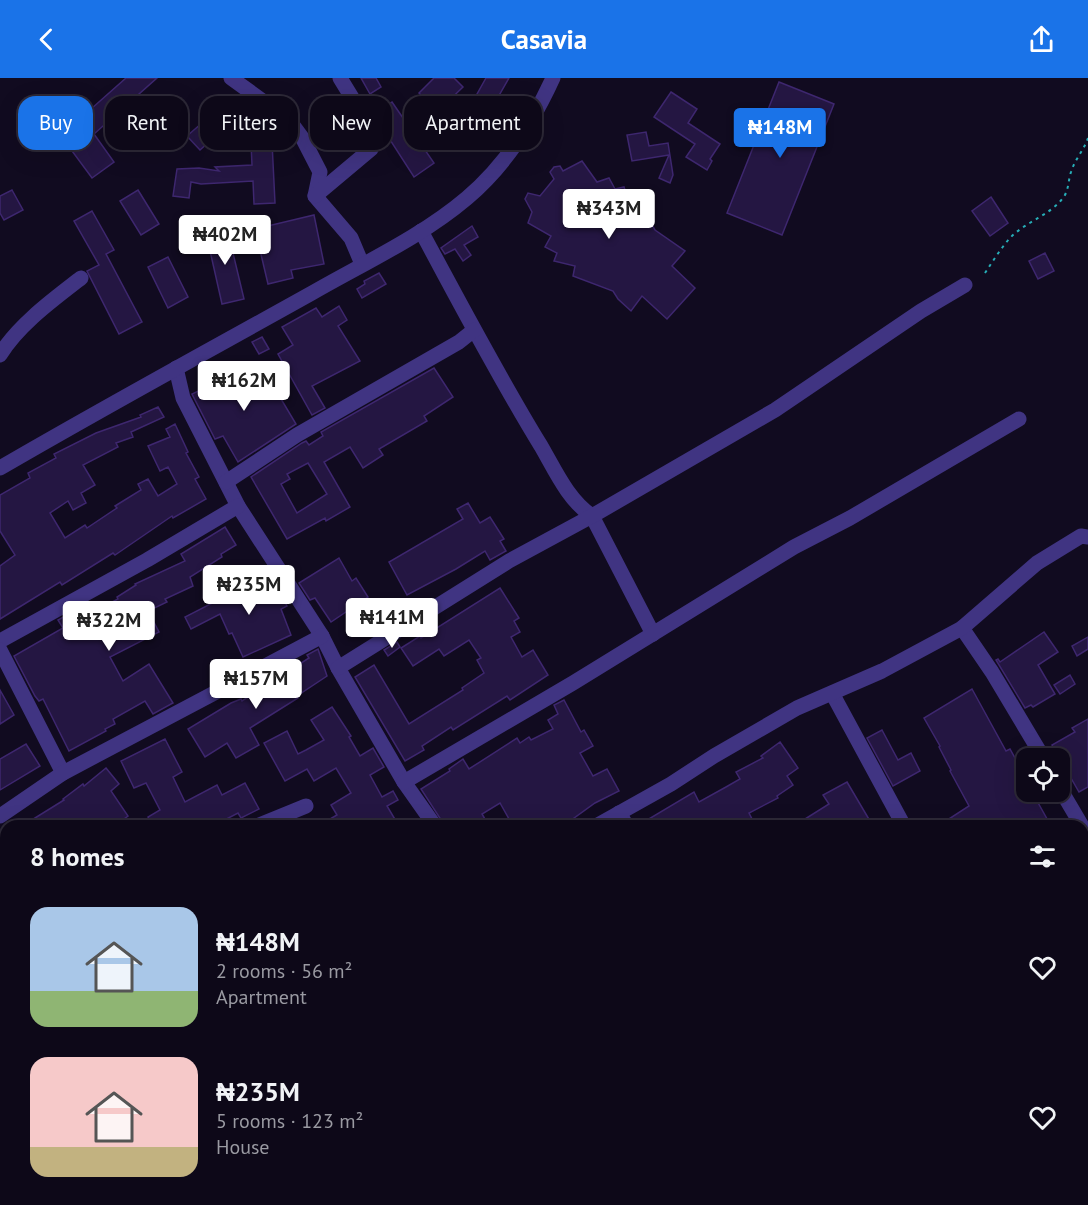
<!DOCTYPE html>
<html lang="en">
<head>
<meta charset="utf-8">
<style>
	body { margin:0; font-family:"PT Sans",sans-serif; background:#161121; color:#f1f3f6; height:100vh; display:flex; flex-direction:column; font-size:22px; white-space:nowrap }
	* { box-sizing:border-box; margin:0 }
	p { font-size:20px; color:#9a9aa2 }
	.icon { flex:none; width:33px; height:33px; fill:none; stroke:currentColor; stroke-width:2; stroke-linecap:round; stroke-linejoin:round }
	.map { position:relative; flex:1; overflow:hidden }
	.drawer { position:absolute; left:0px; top:742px; width:1089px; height:386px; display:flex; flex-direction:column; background:#0d0818; border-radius:18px 18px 0 0; box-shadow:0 6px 24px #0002,0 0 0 2px #2d2937 }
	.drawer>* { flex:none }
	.banner { position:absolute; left:18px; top:18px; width:600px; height:54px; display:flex; gap:12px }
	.tools { position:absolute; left:1016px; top:670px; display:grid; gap:12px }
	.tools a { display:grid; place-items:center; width:54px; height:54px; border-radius:12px; background:#0d0818; box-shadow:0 6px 24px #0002,0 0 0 2px #2d2937; font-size:30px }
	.price { position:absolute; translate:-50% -51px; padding:0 14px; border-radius:6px; background:#fff; color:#222; font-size:20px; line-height:39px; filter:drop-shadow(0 2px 3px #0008) }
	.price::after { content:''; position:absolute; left:50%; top:36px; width:18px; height:14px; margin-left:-9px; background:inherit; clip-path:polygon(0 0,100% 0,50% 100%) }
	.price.selected { background:#1a73e8; color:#fff }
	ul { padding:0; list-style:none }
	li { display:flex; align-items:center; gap:18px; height:150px; padding:0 30px }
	li span { display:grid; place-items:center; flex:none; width:168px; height:120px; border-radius:18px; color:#555 }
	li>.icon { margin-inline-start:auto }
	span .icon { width:72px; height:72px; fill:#fffc; stroke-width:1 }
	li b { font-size:26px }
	h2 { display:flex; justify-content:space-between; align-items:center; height:72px; padding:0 30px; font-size:26px }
	.chip { padding:0 21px; border-radius:18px; background:#0d0818; box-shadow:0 6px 24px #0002,0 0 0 2px #2d2937; font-size:21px; line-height:54px }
	.chip.selected { background:#1a73e8; color:#fff }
	header { display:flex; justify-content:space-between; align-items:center; height:78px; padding:0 30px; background:#1a73e8; color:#fff; font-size:27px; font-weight:700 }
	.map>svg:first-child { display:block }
</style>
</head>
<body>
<header><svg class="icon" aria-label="back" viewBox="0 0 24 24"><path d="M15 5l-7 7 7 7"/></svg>Casavia<svg class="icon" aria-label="share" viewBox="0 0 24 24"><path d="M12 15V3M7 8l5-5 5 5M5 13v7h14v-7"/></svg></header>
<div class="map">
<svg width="1088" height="1127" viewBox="0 0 1088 1127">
	<rect width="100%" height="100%" fill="#110b20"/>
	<g fill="#241642" stroke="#3e276f" stroke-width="1.5" fill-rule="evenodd">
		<polygon points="126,0 157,0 94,56 114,84 92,100 61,58 65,56 48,33 68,19 82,39"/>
		<polygon points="361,0 376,0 381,9 370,16"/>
		<polygon points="434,0 454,0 463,9 437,34 419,15"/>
		<polygon points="486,0 509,0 489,35 472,25"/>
		<polygon points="779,4 834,26 782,157 727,135"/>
		<polygon points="671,14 697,31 688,45 720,66 710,81 712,83 707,92 686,79 695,66 654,39"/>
		<polygon points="392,24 434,85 414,99 374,37"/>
		<polygon points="218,31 230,45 200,72 187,58"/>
		<polygon points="646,54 649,68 668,65 673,97 670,105 659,100 669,77 632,83 627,57"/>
		<polygon points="272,64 275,125 254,126 253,103 201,106 191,104 189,120 173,118 177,91 199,90 219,93 215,89 252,87 251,65"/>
		<polygon points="582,83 597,104 609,100 615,111 624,109 629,125 638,123 655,152 685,173 672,188 695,210 667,241 642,218 631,233 618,221 613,213 573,198 575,188 554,183 557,175 545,169 551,158 528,145 532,134 525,121 528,115 540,118 554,101 550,94 554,89 560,88 563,93"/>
		<polygon points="12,112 23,132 4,142 0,135 0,118"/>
		<polygon points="138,112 159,146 141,157 120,123"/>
		<polygon points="991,119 1008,145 990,158 972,133"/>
		<polygon points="92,133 114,172 106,176 142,244 119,256 87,193 99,187 74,143"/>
		<polygon points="314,137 324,186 291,192 293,200 268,206 255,151"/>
		<polygon points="472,148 478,159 464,167 471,177 463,183 455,171 445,176 441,170"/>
		<polygon points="227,150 244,221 222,226 206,155"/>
		<polygon points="1045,175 1054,193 1038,201 1029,183"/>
		<polygon points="168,179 188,219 168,230 148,189"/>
		<polygon points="379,195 386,206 362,220 357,211 365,206 364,203"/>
		<polygon points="339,228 347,242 338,248 360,283 312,308 325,330 312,337 278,276 293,267 282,249 316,230 322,239"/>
		<polygon points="262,259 269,271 259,276 252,264"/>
		<polygon points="262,289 296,346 238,384 223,358 215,361 192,316 209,308 208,306 231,293 237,304"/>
		<path d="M434,290L453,319L424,338L427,343L379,371L383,377L363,390L350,369L324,384L350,429L326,443L325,440L287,461L251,399L302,365L306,363L309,367L323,358L321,354ZM308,385L327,416L297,435L281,406L290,401L287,396Z"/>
		<polygon points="158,329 164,339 131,354 133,359 116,365 118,369 83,387 95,407 81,415 86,425 73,432 68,423 50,435 65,460 85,447 87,450 117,430 115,428 141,412 138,406 148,401 158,418 177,406 168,389 160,393 148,368 170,359 166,351 175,346 188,374 186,375 199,399 195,401 206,421 173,440 172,438 118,475 115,477 113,475 62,507 60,504 0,541 0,488 15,477 0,453 0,417 30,400 28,395 56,380 54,376 96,355 141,339 140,337"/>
		<polygon points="468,425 480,445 490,439 504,461 500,463 506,473 490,482 485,473 456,491 407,517 389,484 463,441 457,431"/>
		<polygon points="225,449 236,467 221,476 222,479 190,499 193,508 165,521 167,524 148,533 159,554 110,579 123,603 149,586 173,625 153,636 145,623 113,641 115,646 105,651 106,653 69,673 43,621 39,623 35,618 14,578 63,550 58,542 69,536 73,544 86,538 118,521 117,519 136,507 135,506 185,483 181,476"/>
		<polygon points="339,480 352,503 356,500 368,519 331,544 315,520 310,522 299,505"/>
		<polygon points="269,496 287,528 281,531 291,557 243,579 232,555 229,556 220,536 191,551 185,539"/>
		<polygon points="500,510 519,540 514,543 520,554 511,559 522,579 533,572 548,597 510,622 507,618 453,652 451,649 422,668 424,672 405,683 355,599 374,587 409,646 463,612 462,610 484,595 477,582 481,580 469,562 444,578 439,571 413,588 401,570 420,558 421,560"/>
		<polygon points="1044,554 1058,574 1038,587 1055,616 1033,629 1031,627 1025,630 996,582 998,581 1000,584"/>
		<polygon points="1088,559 1088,571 1077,578 1072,568"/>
		<polygon points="397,564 400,569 388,578 384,572"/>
		<polygon points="318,571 327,598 297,618 298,620 250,650 259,667 236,680 227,665 205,679 188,651 231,625 241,621 242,623 309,580 307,577"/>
		<polygon points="1070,597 1075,606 1060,616 1054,607"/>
		<polygon points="972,611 1006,673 1010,671 1026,700 1026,714 1032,714 1051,748 938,748 969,728 950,693 951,692 939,669 940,668 924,640"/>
		<polygon points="0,612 14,637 0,646"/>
		<polygon points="564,622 581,654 584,652 593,668 580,675 593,698 607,691 619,713 595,725 563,748 513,748 500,725 482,736 489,748 445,748 421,711 450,693 449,691 463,681 469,691 517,660 520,665 529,659 531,662 553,651 548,642 558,636 554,627"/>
		<polygon points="332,629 351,658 349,659 360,678 373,670 384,689 370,697 382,719 393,713 398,722 387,728 399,748 318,748 337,737 331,727 351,715 336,690 314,703 307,691 285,703 264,665 287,653 298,676 306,672 324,662 311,642"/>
		<polygon points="1088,641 1088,709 1079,714 1052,667 1075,654 1072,650"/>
		<polygon points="882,652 898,682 911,675 920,693 893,708 867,660"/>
		<polygon points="165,661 182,694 173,699 185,724 217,707 222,717 245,705 259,731 241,740 238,735 213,748 152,748 148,739 160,732 146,705 134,710 121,683"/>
		<polygon points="780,664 798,690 787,698 793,707 777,718 778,720 749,735 752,741 738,748 637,748 694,714 699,724 726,709 740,701 736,694 763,680 761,678"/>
		<polygon points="26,666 40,688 0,712 0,681"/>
		<polygon points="106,690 119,706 111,713 128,738 114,748 83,748 80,744 73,748 22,748 64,722 63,721 83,706 84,708"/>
		<polygon points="847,704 873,748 810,748 805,741 829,726 823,717"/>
	</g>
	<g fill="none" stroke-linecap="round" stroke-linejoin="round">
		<path stroke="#27aeb7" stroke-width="2" stroke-dasharray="3 4.5" stroke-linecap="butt" d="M985,195C993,183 1001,170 1010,160C1025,144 1049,138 1063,120C1069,112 1068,103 1071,94C1075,81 1084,72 1088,60"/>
		<g stroke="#403482" stroke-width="15">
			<polyline points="231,0 289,42 303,61 320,94 315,118 351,160 362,186"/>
			<polyline points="315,118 371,71 374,63 373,54 340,0"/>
			<path d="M421,153C460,225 498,298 541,368C555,392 568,422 592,438L653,556"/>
			<path d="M0,277C18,247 54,221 81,200"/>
			<polyline points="176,290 183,320 238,428 322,558 338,590 404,704 435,748"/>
			<polyline points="226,404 297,357 459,264 474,252"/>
			<polyline points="962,550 992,594 1044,681"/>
			<polyline points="0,563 147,482 238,428"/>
			<polyline points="0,572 63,695"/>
			<polyline points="338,590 509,483 592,438 775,332 921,233 965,207"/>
			<polyline points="832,615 904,748"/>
			<polyline points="404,704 573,605 794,469 850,440 1019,341"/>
			<polyline points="1059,709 1082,748"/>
			<polyline points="619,735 627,748"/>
			<polyline points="0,738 63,695 322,558"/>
			<polyline points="257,748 306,728"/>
			<polyline points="596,748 671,706 714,678 797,630 882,593 962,550 1037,485 1081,458 1088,459"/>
			<polyline points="1083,871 1088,867"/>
			<polyline points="0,911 6,907"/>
			<polyline points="0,1095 6,1092"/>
			<polyline points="465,1122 468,1127"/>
			<polyline points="657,1122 659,1127"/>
			<polyline points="111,1127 120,1122"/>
			<polyline points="417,1127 425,1122"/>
			<polyline points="817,1127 821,1122"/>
		</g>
		<path stroke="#403482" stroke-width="15" d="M0,390C103,330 208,273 312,215C364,185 421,159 467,120C506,87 532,46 553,0"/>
	</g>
</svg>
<div class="tools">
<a><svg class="icon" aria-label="locate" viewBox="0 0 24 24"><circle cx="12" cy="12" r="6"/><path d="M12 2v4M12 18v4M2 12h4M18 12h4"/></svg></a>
</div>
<b class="price selected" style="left:780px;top:81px">₦148M</b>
<b class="price" style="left:609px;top:162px">₦343M</b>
<b class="price" style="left:225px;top:188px">₦402M</b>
<b class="price" style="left:244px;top:334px">₦162M</b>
<b class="price" style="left:249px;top:538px">₦235M</b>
<b class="price" style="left:392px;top:571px">₦141M</b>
<b class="price" style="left:109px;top:574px">₦322M</b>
<b class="price" style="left:256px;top:632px">₦157M</b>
<div class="banner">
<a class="chip selected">Buy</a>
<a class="chip">Rent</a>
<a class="chip">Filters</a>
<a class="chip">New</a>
<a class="chip">Apartment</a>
</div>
<section class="drawer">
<h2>8 homes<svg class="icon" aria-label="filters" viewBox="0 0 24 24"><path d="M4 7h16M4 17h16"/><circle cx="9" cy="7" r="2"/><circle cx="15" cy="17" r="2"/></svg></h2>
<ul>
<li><span style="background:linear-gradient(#a9c7e8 70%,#8fb573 0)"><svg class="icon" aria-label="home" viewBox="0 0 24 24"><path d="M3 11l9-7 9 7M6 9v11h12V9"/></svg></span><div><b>₦148M</b><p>2 rooms · 56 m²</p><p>Apartment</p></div><svg class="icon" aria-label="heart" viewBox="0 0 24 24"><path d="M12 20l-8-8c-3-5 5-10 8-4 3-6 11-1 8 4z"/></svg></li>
<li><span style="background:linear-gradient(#f6c9c9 75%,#c2b280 0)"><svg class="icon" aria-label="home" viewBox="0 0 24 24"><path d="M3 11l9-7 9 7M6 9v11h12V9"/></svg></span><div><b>₦235M</b><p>5 rooms · 123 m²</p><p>House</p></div><svg class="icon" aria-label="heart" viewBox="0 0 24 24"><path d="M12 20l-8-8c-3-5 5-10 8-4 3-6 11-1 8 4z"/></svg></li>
</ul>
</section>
</div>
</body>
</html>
